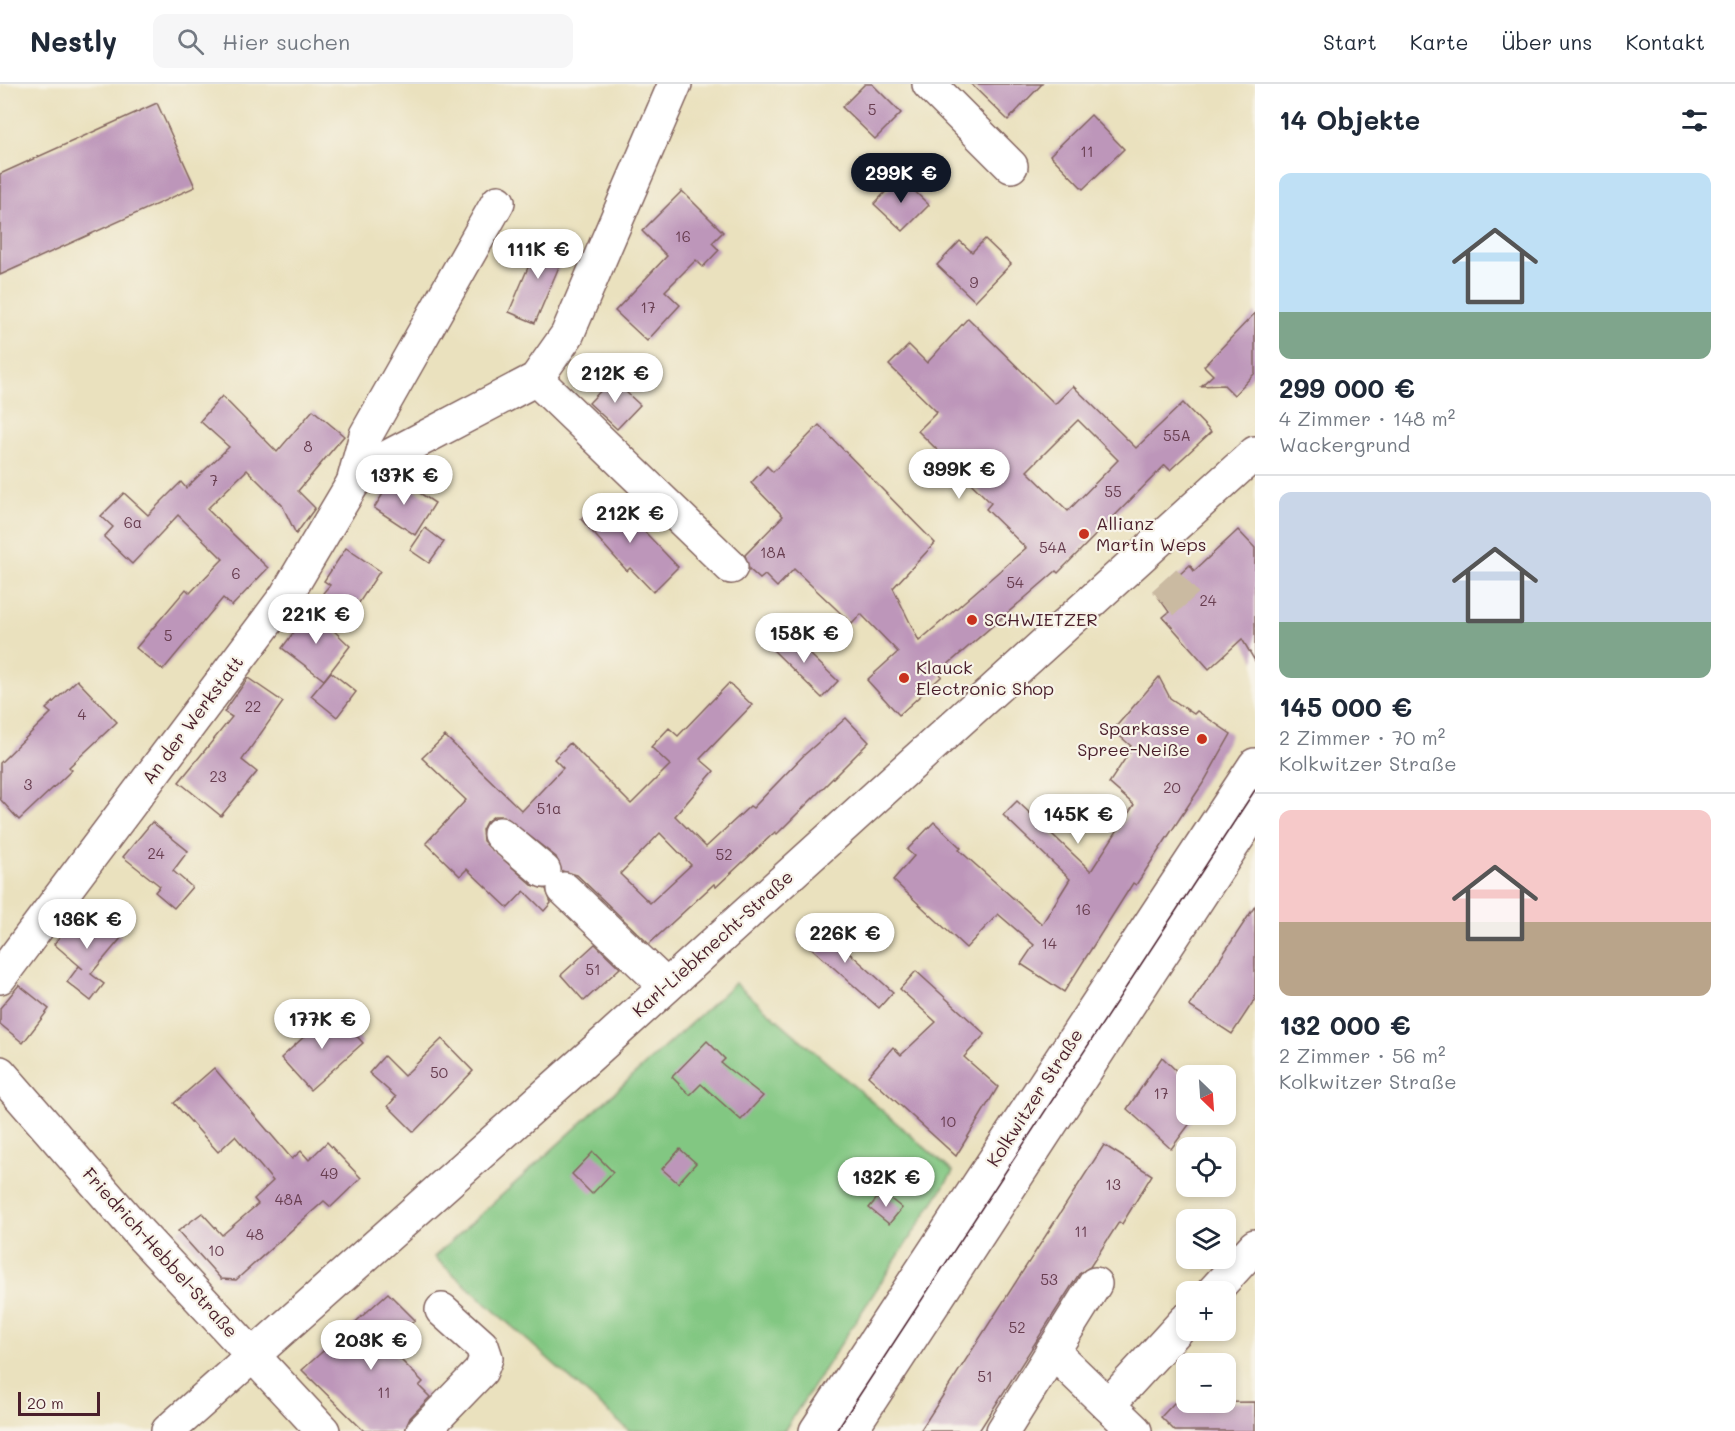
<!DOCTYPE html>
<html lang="de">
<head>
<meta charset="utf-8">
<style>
	body { margin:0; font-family:Mali,sans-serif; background:#f6f6f7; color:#1f2937; height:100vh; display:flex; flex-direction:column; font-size:22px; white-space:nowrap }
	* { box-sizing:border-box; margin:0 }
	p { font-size:20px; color:#747a83 }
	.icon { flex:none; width:33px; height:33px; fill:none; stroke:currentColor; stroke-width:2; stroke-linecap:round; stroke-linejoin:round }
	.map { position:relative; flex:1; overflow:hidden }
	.drawer { display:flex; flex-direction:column; background:#fff; width:480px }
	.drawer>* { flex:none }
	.needle { width:39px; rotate:155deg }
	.tools { position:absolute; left:1176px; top:981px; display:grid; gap:12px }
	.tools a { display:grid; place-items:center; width:60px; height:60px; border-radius:12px; background:#fff; box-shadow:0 3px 9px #0003; font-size:30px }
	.scale { position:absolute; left:18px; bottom:15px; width:82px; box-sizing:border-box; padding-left:6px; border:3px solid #4a1f2b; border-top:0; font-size:16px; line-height:21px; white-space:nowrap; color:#4a1f2b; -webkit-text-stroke:4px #f7f3e8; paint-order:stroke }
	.price { position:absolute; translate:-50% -51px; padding:0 14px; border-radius:21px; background:#fff; color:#222; font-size:20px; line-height:39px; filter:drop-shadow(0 2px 3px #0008) }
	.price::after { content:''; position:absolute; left:50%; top:36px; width:18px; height:14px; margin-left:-9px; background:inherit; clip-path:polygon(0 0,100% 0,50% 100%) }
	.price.active { background:#111827; color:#fff }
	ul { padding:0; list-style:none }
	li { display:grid; align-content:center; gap:12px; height:318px; padding:0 24px }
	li+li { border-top:2px solid #e0e1e3 }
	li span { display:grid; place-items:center; height:186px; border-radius:12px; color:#555 }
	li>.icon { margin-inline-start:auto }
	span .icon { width:108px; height:108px; fill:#fffc; stroke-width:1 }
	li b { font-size:26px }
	h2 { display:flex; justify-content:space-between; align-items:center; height:72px; padding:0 24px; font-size:26px }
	header { display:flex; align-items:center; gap:36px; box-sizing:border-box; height:84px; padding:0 30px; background:#fff; border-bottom:2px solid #e0e1e3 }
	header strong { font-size:28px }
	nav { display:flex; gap:33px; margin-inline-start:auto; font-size:21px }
	.search { width:420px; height:54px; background:#f6f6f7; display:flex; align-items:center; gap:15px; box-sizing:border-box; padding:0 21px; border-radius:12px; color:#747a83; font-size:22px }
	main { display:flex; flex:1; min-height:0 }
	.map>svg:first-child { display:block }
</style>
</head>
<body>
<header>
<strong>Nestly</strong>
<div class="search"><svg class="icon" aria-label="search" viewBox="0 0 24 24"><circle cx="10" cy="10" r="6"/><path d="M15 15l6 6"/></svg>Hier suchen</div>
<nav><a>Start</a><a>Karte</a><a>Über uns</a><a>Kontakt</a></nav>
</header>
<main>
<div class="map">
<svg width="1255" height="1347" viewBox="0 0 1255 1347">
	<rect width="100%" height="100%" fill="#f7f3e8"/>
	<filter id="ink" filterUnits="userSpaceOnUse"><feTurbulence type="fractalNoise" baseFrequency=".0167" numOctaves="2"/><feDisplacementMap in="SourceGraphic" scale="12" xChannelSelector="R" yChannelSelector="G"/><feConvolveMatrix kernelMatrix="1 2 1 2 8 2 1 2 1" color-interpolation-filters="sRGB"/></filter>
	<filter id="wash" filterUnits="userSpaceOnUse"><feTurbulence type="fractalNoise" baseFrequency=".008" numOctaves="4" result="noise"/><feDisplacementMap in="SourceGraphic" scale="24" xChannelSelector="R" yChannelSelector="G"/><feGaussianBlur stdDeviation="1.35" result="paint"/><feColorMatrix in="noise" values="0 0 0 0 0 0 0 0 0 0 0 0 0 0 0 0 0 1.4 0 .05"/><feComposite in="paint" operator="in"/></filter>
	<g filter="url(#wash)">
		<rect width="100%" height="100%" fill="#eae1be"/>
		<polygon fill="#82c782" stroke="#667356" stroke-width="1.5" points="735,899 953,1088 784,1347 629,1347 434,1173"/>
		<g id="blocks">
			<g fill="#bd96ba" fill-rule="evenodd">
				<polygon points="865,0 872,0 901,29 875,55 842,23"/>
				<polygon points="971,0 1042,0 1008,36"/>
				<polygon points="157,19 195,103 0,191 0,90"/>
				<polygon points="1091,31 1124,65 1083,105 1050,71"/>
				<polygon points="900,93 929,121 903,147 874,120"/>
				<polygon points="682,107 723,148 712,159 719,166 703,183 696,176 665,207 680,221 647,257 615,227 667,172 642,147"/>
				<polygon points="541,153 567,164 535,239 509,228"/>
				<polygon points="985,155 1011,180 975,217 937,181 960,157 972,168"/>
				<polygon points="1255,229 1255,289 1234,311 1224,301 1201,302 1213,291 1204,282"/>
				<path d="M968,234L1055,320L1073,302L1136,364L1183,319L1211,348L1170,386L1165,381L1058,489L1056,487L938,589L942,592L899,631L867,596L898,568L861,530L852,540L794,485L777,503L765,491L760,495L749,485L745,471L783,432L751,399L767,382L773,388L819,341L935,459L893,504L919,557L1026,464L986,425L991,419L918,347L937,328L889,281L909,261L927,279ZM1078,336L1118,376L1068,427L1027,387Z"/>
				<polygon points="612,295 640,321 617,345 589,319"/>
				<polygon points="222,312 277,368 313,326 344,352 298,407 315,424 296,450 282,421 247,386 207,425 268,484 232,522 223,514 163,586 136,564 186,505 190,509 223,475 178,431 132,480 104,453 113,443 101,432 124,409 148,431 181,398 186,404 229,363 200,337"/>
				<polygon points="394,392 435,419 415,451 374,424"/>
				<polygon points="603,413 625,435 629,431 678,483 653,508 630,484 627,487 581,435"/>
				<polygon points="425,444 444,458 429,479 410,466"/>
				<polygon points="1238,446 1255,464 1255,577 1242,555 1209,585 1163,533 1169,528 1157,511 1190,481 1194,487"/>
				<polygon points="346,464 380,487 341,546 323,509 330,501 324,497"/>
				<polygon points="311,525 350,562 324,596 282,564"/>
				<polygon points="786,547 838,597 822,614 770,563"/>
				<polygon points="331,588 356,608 337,633 311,612"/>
				<polygon points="1159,593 1170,614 1194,630 1197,627 1231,650 1205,696 1136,801 1133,799 1064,908 1021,880 1034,861 998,830 966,864 893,796 914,772 907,766 934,738 961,764 959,766 1042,840 1070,795 1003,731 1017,717 1091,787 1134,721 1109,699 1129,669 1126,667 1131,662 1113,646"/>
				<polygon points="248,594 283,618 242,676 257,688 221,732 179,698 232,633 224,628"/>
				<polygon points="77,596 117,638 69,683 72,686 19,736 0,715 0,679 51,629 46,625"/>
				<path d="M729,599L752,621L700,675L714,687L675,732L706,763L750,722L753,724L804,671L846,634L869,658L777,750L775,748L716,803L714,800L649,860L577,791L562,787L556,773L504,732H494L486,738L482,746L483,757L532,801L546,805L551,819L544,827L524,807L508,824L467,785L460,792L426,759L466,716L422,674L445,652L522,727L563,684L554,675L570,659L631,720L670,681L651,663L669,644L678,652ZM660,749L691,781L650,819L620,790Z"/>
				<polygon points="152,738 188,767 173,787 192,803 174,824 155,808 160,802 123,773"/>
				<polygon points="84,822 122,853 91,890 104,900 91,917 67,898 79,882 83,885 54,860"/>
				<polygon points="1255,822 1255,915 1232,950 1189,922"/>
				<polygon points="812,835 893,908 879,924 798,852"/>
				<polygon points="595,860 620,884 584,917 561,891"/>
				<polygon points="916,887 985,950 964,973 998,1003 956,1072 868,992 893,963 901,971 936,938 900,905"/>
				<polygon points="19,901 49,925 23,959 0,940 0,924"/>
				<polygon points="333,926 363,959 310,1006 281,974"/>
				<polygon points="442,955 473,987 414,1048 388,1022 396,1013 369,989 384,972 404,992"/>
				<polygon points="707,957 725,975 721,979 763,1012 741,1036 701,1000 690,1011 672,993"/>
				<polygon points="1162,973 1186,996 1186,1030 1197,1030 1171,1065 1127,1025"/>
				<polygon points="214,984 292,1075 301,1067 309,1076 327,1058 361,1094 331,1123 324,1117 236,1196 221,1195 178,1147 202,1129 222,1151 258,1120 254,1115 273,1097 235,1052 218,1068 174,1019"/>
				<polygon points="1104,1061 1152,1091 1122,1140 1119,1138 1090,1183 1079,1190 979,1347 920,1347"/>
				<polygon points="680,1065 696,1079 678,1099 662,1085"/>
				<polygon points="593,1068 613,1088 592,1110 572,1090"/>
				<polygon points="882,1108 902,1124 889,1140 869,1124"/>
				<polygon points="388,1209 415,1236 388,1263 423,1298 419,1302 430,1313 410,1334 405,1347 364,1347 302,1286"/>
				<polygon points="1255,1318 1255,1347 1175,1347 1161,1333 1174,1319"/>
			</g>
		</g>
	</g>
	<g filter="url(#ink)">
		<use href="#blocks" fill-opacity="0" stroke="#82635e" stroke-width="1.5"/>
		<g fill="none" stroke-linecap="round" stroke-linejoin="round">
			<polyline stroke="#cabaa1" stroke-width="33" stroke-dasharray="33 16" stroke-linecap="butt" points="1163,519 1196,489"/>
			<defs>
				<g id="minor">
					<polyline points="929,0 1011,82"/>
					<polyline points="536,295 731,483"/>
					<polyline points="353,399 366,351 498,118"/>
					<polyline points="500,750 544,787"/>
					<polyline points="564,805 666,902"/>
					<polyline points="0,893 286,512 353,399 380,377 536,295 567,251 675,0"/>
					<polyline points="0,989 141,1151 323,1347"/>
					<polyline points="1213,1208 1255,1162"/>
					<polyline points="1052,1267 1108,1321"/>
					<polyline points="423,1347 481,1287 486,1274 482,1262 442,1226"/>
					<polyline points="816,1347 1255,681"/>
					<polyline points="850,1347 1255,727"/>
					<polyline points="1003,1347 1095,1200"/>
					<polyline points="1135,1347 1108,1321 1186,1236"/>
				</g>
				<polyline id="major" points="168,1347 593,969 1255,369"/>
			</defs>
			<use href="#minor" stroke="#82635e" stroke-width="36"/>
			<use href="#major" stroke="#82635e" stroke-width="36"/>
			<use href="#minor" stroke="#fff" stroke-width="33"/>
			<use href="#major" stroke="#fff" stroke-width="33"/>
			<polyline stroke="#4a1f2b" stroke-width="1.5" points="836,1347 1255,706"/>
		</g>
	</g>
	<g fill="#c8321e" stroke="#f7f3e8" stroke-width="2">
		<circle cx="1084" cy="450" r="6"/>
		<circle cx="972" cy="536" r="6"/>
		<circle cx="904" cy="594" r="6"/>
		<circle cx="1202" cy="655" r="6"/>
	</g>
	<g text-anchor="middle" stroke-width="4.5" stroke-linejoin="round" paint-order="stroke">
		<g font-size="15" fill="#673d4f">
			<text x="872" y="31">5</text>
			<text x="1087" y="73">11</text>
			<text x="683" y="158">16</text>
			<text x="974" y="204">9</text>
			<text x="648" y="229">17</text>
			<text x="1177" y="357">55A</text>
			<text x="308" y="368">8</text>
			<text x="214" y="402">7</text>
			<text x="1113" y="413">55</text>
			<text x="133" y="444">6a</text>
			<text x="1053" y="469">54A</text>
			<text x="773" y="474">18A</text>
			<text x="236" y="495">6</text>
			<text x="1015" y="504">54</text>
			<text x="1208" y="522">24</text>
			<text x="168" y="557">5</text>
			<text x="253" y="628">22</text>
			<text x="82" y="636">4</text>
			<text x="218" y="698">23</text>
			<text x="28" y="706">3</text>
			<text x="1172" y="709">20</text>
			<text x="549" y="730">51a</text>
			<text x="156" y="775">24</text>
			<text x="724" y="776">52</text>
			<text x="1083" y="831">16</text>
			<text x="1049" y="865">14</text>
			<text x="593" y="891">51</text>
			<text x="439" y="994">50</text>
			<text x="1161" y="1015">17</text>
			<text x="948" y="1043">10</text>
			<text x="329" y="1095">49</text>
			<text x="1113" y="1106">13</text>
			<text x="289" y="1121">48A</text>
			<text x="1081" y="1153">11</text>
			<text x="255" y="1156">48</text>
			<text x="216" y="1172">10</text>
			<text x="1049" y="1201">53</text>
			<text x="1017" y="1249">52</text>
			<text x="985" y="1298">51</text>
			<text x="384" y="1314">11</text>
		</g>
		<g font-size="18" fill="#4a1f2b" stroke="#f7f3e8" text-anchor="start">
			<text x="1096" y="446">Allianz<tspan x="1096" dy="21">Martin Weps</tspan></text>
			<text x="984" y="542">SCHWIETZER</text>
			<text x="916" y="590">Klauck<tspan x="916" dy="21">Electronic Shop</tspan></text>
			<text x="1190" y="651" text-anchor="end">Sparkasse<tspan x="1190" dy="21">Spree-Neiße</tspan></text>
		</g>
		<g font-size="18" fill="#4a1f2b" stroke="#f7f3e8">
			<text transform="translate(193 636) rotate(-53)" y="6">An der Werkstatt</text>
			<text transform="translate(713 860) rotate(-42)" y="6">Karl-Liebknecht-Straße</text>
			<text transform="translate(1035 1014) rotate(-57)" y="6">Kolkwitzer Straße</text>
			<text transform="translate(160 1169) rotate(48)" y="6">Friedrich-Hebbel-Straße</text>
		</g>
	</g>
</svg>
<div class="tools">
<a><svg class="needle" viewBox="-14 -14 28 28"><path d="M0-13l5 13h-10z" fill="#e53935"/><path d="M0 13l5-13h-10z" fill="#747a83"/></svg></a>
<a><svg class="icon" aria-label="locate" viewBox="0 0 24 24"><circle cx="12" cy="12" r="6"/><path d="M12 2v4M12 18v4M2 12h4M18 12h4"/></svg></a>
<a><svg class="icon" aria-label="layers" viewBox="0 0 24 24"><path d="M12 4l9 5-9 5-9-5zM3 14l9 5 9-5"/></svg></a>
<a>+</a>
<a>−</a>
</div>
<div class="scale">20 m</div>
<b class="price active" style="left:901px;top:120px">299K €</b>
<b class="price" style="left:538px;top:196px">111K €</b>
<b class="price" style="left:615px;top:320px">212K €</b>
<b class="price" style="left:959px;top:416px">399K €</b>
<b class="price" style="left:404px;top:422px">137K €</b>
<b class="price" style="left:630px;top:460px">212K €</b>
<b class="price" style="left:316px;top:561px">221K €</b>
<b class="price" style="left:804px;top:580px">158K €</b>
<b class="price" style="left:1078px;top:761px">145K €</b>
<b class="price" style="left:87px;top:866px">136K €</b>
<b class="price" style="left:845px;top:880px">226K €</b>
<b class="price" style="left:322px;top:966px">177K €</b>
<b class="price" style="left:886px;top:1124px">132K €</b>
<b class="price" style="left:371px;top:1287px">203K €</b>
</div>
<section class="drawer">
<h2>14 Objekte<svg class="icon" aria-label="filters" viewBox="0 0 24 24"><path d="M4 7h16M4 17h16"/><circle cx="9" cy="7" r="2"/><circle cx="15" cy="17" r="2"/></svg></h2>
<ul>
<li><span style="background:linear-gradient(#bfe0f5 75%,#7fa58c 0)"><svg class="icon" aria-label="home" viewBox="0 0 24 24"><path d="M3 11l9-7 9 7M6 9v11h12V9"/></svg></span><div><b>299 000 €</b><p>4 Zimmer · 148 m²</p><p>Wackergrund</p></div></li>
<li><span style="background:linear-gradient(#c9d6e8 70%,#7fa58c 0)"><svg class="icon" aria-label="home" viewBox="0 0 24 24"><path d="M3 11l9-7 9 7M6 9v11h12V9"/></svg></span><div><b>145 000 €</b><p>2 Zimmer · 70 m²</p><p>Kolkwitzer Straße</p></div></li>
<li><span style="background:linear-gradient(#f6c9c9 60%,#b9a48a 0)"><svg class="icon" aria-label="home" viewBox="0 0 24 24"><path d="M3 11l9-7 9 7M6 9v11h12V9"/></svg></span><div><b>132 000 €</b><p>2 Zimmer · 56 m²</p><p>Kolkwitzer Straße</p></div></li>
</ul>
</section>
</main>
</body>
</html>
